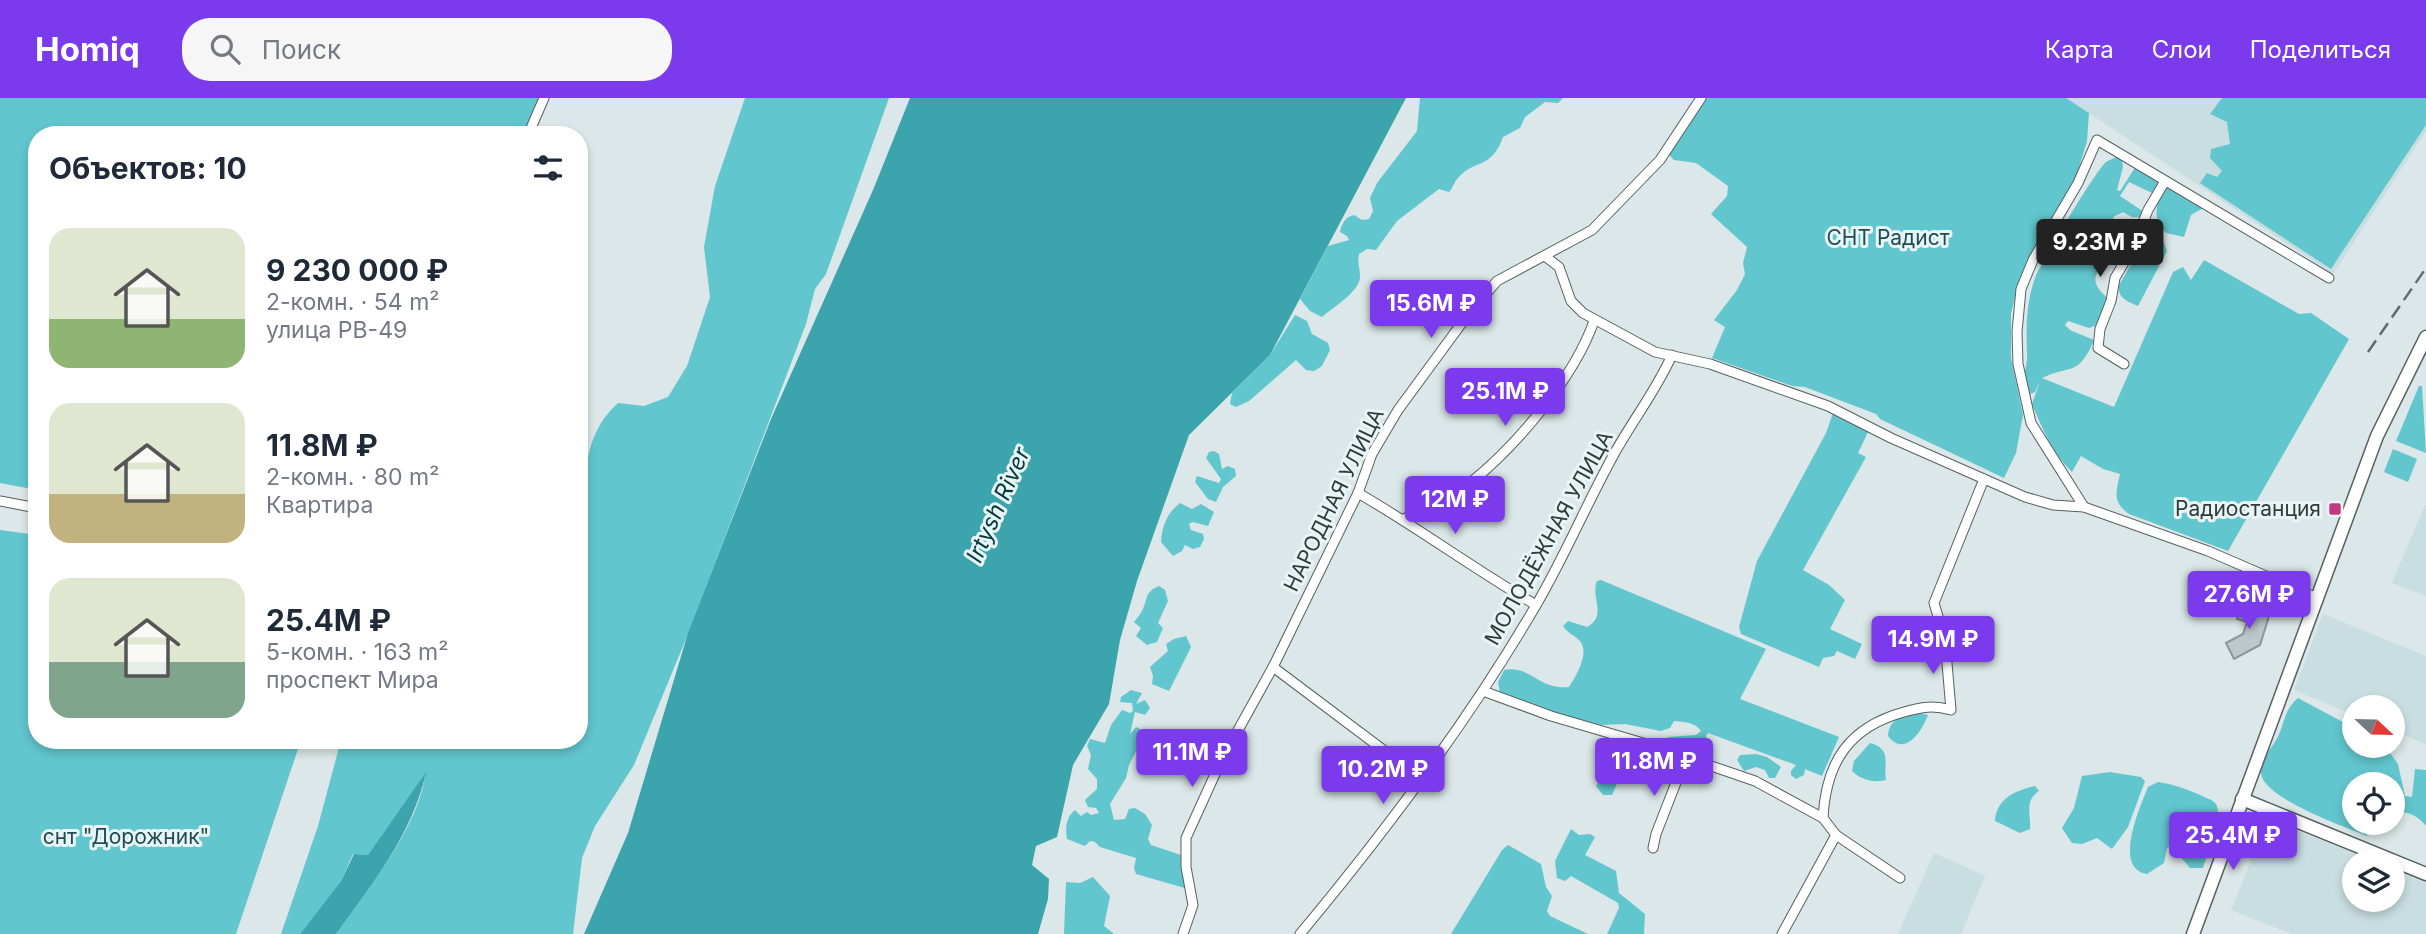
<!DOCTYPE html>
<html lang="ru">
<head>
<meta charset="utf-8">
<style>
	body { margin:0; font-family:Inter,sans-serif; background:#f6f6f7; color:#1f2937; height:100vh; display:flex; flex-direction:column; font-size:26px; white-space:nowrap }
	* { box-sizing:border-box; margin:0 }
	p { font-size:23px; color:#747a83 }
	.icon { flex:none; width:38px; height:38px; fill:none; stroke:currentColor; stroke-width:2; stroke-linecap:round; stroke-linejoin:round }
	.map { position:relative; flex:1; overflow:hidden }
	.drawer { position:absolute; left:28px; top:28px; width:560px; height:623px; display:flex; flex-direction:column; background:#fff; border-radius:28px; box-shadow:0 4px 10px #0003 }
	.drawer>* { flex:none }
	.needle { width:46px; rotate:112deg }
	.controls { position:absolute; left:2342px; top:597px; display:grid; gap:14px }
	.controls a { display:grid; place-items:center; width:63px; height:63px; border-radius:50%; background:#fff; box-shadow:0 4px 10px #0003; font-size:35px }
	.price { position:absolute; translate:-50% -60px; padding:0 16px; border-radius:7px; background:#7c3aed; color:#fff; font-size:23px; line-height:46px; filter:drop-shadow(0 2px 4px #0008) }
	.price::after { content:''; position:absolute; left:50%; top:42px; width:21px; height:16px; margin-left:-10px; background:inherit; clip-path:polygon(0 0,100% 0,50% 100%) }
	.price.active { background:#222; color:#fff }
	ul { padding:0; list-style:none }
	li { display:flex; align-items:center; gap:21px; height:175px; padding:0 21px }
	li span { display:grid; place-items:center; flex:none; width:196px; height:140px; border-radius:21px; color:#555 }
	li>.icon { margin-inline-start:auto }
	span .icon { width:84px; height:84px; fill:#fffc; stroke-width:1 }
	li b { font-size:30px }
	h2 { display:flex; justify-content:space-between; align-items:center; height:84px; padding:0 21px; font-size:30px }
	header { display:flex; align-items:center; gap:42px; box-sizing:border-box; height:98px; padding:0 35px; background:#7c3aed; color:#fff }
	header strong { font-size:33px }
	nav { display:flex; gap:38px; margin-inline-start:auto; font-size:24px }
	.search { width:490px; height:63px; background:#f6f6f7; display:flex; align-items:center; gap:18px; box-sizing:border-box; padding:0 24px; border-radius:28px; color:#747a83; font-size:26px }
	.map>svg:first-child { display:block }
</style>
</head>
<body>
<header>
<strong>Homiq</strong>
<div class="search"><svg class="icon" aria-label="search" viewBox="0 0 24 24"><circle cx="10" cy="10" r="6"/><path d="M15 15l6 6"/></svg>Поиск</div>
<nav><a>Карта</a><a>Слои</a><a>Поделиться</a></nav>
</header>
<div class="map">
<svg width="2426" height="836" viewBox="0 0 2426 836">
	<rect width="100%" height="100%" fill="#dbe7e8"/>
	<g fill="#c8dee0">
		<polygon points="2066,0 2426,0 2426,33 2333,176"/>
		<polygon points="2425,407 2426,407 2426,498 2392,485"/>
		<polygon points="2323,516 2426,558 2426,646 2392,632 2392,609 2354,609 2354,617 2294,592"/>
		<polygon points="2268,721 2373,763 2354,763 2354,802 2392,802 2392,771 2426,785 2426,836 2292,836 2231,812"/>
		<polygon points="1934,755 1985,778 1961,836 1898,836"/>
	</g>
	<g fill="#62c6ce">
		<polygon points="0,0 539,0 524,37 37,37 37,392 0,385"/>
		<path d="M745,0H889L826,176L815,191L806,226L688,536L634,667L595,728L582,760L573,836H336C366,795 420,727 425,676L368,757L353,756L341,783L300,836H281L318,728L341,642H579V430L584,423C584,381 583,336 618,305L644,308L668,299L687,268L710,199L704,149L715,88Z"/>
		<path d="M1420,0H1563L1558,5L1545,4L1525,19L1520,30L1503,39C1491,72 1476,60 1458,80C1454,84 1453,90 1449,94L1439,91L1397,123L1376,152L1367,151L1359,156C1357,165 1360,170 1360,178C1361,193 1332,210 1322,219L1310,213L1300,201L1328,148L1349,142L1347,138L1340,134C1342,125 1345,119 1354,117L1362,122L1369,121L1373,113L1370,100L1377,85L1417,33Z"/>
		<polygon points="1707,0 2066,0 2089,15 2087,43 2075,83 2017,191 2011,216 2011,260 2023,317 2016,355 2004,380 1880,321 1876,316 1805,289 1792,288 1712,260 1725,229 1714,222 1737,192 1745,176 1743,165 1747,149 1711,116 1727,98 1728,88 1696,65 1674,62 1668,56"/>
		<polygon points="2222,0 2426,0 2426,27 2331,171 2200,85 2207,75 2217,79 2222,73 2210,60 2211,51 2230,46 2227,24 2210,16"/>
		<path d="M2116,59L2122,62L2123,69L2117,92L2120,93L2136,68L2161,83L2152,95L2129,84L2120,98L2144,114L2139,119H2132L2123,114L2113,119L2116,126L2127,125L2124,136L2120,140L2124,146C2114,166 2075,174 2109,201L2097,227L2089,230L2068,223L2065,227L2070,232L2094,242C2078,279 2072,266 2042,280L2114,309L2173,174L2183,169L2191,182L2204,162L2299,216L2311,215L2349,241L2228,453L2129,416C2112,404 2116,394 2120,376L2103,371L2081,358L2072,374C2053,356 2042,330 2032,306L2040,283L2035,294L2030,296C2018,283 2028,271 2027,256C2026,230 2026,205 2035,180C2040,166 2096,72 2106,64C2109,62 2113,61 2116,59Z"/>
		<path d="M2166,88L2205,109L2191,117L2184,139L2166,135C2151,118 2156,105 2166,88Z"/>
		<path d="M2150,142L2164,144L2167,153L2138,208C2127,203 2117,200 2119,187L2142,148Z"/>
		<polygon points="1295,217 1307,223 1312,236 1328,245 1330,252 1322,268 1314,273 1306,272 1296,262 1249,303 1236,309 1230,306 1232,295 1270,257"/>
		<polygon points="2419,288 2422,288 2426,355 2396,343"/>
		<polygon points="1833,315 1869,332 1858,355 1866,359 1803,472 1829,487 1845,502 1830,531 1862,546 1855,561 1837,553 1834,558 1823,560 1819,569 1741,536 1739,529 1757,463 1826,335"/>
		<polygon points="2393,351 2417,361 2408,384 2384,374"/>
		<polygon points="1214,353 1219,356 1222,371 1228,368 1235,371 1236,378 1223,389 1216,404 1208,401 1195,384 1197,378 1219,385 1221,381 1206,360 1209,354"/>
		<path d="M1180,405L1192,411L1201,406L1214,414L1208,428L1193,424L1189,426L1191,432L1203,436L1204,441L1200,449L1193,451L1185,447L1182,453L1173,458L1161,444C1162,428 1167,415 1180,405Z"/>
		<polygon points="0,432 37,437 37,642 301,642 236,836 0,836"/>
		<path d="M1601,482L1766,551L1740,601L1839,639L1822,678L1805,671L1804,677L1796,681L1791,677V673L1796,667L1708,635L1706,638L1711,653L1696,656L1669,650L1666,643L1668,639L1696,637L1701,633C1695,624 1684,624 1674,623L1670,630L1661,633L1625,626L1602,627L1553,615L1500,595L1498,584L1504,572C1531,567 1538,592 1569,589C1576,578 1591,554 1579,542C1574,537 1566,534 1563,528L1568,523L1587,529C1608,517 1590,500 1597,483Z"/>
		<path d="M1159,488L1165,492L1168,503L1158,525L1163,530L1157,544L1147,547L1136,538L1141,530L1134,524C1137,520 1140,517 1142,513C1148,502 1144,494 1159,488Z"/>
		<polygon points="1186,538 1191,549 1169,593 1152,586 1153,578 1150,569 1168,553 1166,546 1174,541"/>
		<path d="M1131,592L1142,595L1136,606L1145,602L1150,610L1145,617L1135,614L1130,636L1136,629L1146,634L1129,667L1126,680L1110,706L1114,722L1125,721L1129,711L1135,710L1145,716L1152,727L1148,741L1151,747L1181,757L1188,791L1136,776L1134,770L1136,760L1100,749L1095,744L1090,743L1085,748L1067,741C1065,730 1066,719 1075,712L1081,718L1087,714L1091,717L1099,715L1096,710L1088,709L1085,702L1097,691V681L1088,671L1091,657L1087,648L1090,641L1105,645L1111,627L1122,612L1130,615L1133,613L1132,605L1120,604L1121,599Z"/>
		<path d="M2298,600L2354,630V648H2385L2398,666L2405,698L2412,699L2415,671L2426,672V728C2417,717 2407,713 2392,714V686H2354V724L2371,725L2367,738C2345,729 2265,701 2261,676C2259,661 2270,653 2276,642C2285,627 2283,612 2298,600Z"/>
		<path d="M1916,614L1928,617C1922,633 1905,660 1888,638C1889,621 1902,618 1916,614Z"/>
		<path d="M1870,645C1893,651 1883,667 1886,682C1874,685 1861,682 1852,673L1854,663Z"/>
		<polygon points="1617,650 1626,650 1630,656 1612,697 1603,697 1596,688"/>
		<polygon points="1756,656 1767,659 1781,669 1775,680 1769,680 1765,672 1756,669 1744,673 1737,662 1740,657"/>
		<polygon points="2110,674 2141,679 2145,683 2128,729 2112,751 2097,740 2082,746 2072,745 2062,730 2074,710 2082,678"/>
		<path d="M2158,684C2173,686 2186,691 2200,697C2205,700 2212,701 2215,705C2225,715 2207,756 2203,770H2190L2171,748L2167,750L2164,765L2147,776C2112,770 2141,707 2148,689Z"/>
		<path d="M2035,688L2039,693C2024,703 2031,716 2030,731L2020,735L1995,723C1996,701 2016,692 2035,688Z"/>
		<polygon points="1571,731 1579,737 1590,736 1595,739 1585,757 1616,773 1619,795 1645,816 1644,836 1607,836 1619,810 1618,805 1571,778 1565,783 1557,780 1555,763"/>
		<polygon points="1508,747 1541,766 1546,789 1552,798 1547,813 1550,818 1588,836 1451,836 1502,752"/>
		<polygon points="1093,779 1110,798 1104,828 1114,836 1064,836 1066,784 1080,785"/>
	</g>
	<g fill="#3ba4ac">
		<polygon points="910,0 1406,0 1270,257 1189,337 1137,483 1120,542 1109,606 1073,667 1057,739 1036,748 1032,767 1049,781 1048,801 1038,836 584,836 628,735 688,535 771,321 873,92"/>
		<path d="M426,674C413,735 372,787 336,836H300L341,783L354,756L368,757Z"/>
	</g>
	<polygon fill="#bcc8c9" stroke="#8b9697" stroke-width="2" points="2242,506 2270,515 2260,547 2234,561 2226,545 2243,536 2247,524 2237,521"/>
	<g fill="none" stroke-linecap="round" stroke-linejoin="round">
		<defs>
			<g id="street">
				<polyline points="528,37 544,0"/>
				<polyline points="1546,159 1559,169 1571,203 1583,215 1655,254 1710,266 1828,308 1891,340 2025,399 2053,407 2084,409 2208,453 2317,500"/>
				<polyline points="2124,266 2098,250 2100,231 2111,203 2115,180 2133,149 2148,112 2165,83"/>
				<path d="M1358,395C1419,430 1475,472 1536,507"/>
				<polyline points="0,403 37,410"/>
				<polyline points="2084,409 2031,325 2018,266 2017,234 2021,191 2033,162 2078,85 2097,42 2329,180"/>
				<path d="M1404,421C1426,408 1450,401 1470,385C1517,347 1574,280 1594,223"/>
				<polyline points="1273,569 1422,681"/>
				<polyline points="1483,593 1551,618 1650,647 1755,683 1823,720 1836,737 1900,780"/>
				<path d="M1823,720C1826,664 1849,629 1904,614C1922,609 1933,607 1951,612L1945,542L1934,505L1984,381"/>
				<polyline points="1653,750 1656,736 1686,659"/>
				<polyline points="1183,836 1193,807 1186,769 1186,740 1221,663 1273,569 1358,395 1372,356 1398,312 1467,218 1497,183 1592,132 1660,62 1701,0"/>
				<path d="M1300,836C1386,733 1467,625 1535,509C1564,460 1586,407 1613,358C1632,323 1656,293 1672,257"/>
				<polyline points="1782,836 1836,737"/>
			</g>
			<g id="secondary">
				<polyline points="2242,701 2426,776"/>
				<polyline points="2193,836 2377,338 2426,239"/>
			</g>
		</defs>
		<use href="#street" stroke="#566061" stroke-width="11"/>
		<use href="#secondary" stroke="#566061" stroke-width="15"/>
		<use href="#street" stroke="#fff" stroke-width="9"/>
		<use href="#secondary" stroke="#fff" stroke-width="12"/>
		<polyline stroke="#636a6b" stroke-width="2.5" stroke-dasharray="14 7" stroke-linecap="butt" points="2368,254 2426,170"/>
	</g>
	<rect fill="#c03b7f" stroke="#e8f5f6" stroke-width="2.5" x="2328" y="404" width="14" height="14" rx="3.5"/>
	<g text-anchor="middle" stroke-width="6" stroke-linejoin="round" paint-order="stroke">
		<g font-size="21" fill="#204d51" stroke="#e8f5f6">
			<text x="1888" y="147">СНТ Радист</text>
			<text x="126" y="746">снт "Дорожник"</text>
		</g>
		<g font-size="21" fill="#34393a" stroke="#e8f5f6">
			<text transform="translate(1334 402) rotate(-64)" y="7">НАРОДНАЯ УЛИЦА</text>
			<text transform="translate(1549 440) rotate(-61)" y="7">МОЛОДЁЖНАЯ УЛИЦА</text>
		</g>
		<g font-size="21" fill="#34393a" stroke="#e8f5f6" text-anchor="end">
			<text x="2321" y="418">Радиостанция</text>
		</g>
		<g font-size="23" font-style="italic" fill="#06393d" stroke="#e8f5f6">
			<text transform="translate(998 407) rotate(-66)" y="8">Irtysh River</text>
		</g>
	</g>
</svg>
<div class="controls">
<a><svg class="needle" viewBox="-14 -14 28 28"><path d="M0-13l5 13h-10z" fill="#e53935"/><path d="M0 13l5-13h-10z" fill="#747a83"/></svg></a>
<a><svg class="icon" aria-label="locate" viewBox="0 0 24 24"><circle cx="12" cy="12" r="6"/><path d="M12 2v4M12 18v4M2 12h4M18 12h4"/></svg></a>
<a><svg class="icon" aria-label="layers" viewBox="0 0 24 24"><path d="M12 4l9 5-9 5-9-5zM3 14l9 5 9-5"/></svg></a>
</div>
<b class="price active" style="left:2100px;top:181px">9.23M ₽</b>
<b class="price" style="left:1431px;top:242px">15.6M ₽</b>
<b class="price" style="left:1505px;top:330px">25.1M ₽</b>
<b class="price" style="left:1455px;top:438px">12M ₽</b>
<b class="price" style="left:2249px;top:533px">27.6M ₽</b>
<b class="price" style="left:1933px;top:578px">14.9M ₽</b>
<b class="price" style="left:1192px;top:691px">11.1M ₽</b>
<b class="price" style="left:1654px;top:700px">11.8M ₽</b>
<b class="price" style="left:1383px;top:708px">10.2M ₽</b>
<b class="price" style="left:2233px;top:774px">25.4M ₽</b>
<section class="drawer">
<h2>Объектов: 10<svg class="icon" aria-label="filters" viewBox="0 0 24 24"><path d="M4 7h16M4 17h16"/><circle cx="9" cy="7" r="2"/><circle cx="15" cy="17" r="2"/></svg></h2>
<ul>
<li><span style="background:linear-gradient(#dfe7d0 65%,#8fb573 0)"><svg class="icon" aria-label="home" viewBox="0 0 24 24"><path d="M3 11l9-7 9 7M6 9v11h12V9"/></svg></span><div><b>9 230 000 ₽</b><p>2-комн. · 54 m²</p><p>улица РВ-49</p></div></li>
<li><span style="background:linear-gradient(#dfe7d0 65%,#c2b280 0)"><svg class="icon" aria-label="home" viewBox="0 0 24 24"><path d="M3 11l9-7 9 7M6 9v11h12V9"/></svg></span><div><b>11.8M ₽</b><p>2-комн. · 80 m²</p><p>Квартира</p></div></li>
<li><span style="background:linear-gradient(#dfe7d0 60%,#7fa58c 0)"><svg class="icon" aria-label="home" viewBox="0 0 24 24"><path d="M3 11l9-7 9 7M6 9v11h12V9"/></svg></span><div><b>25.4M ₽</b><p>5-комн. · 163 m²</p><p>проспект Мира</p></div></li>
</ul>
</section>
</div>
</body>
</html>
